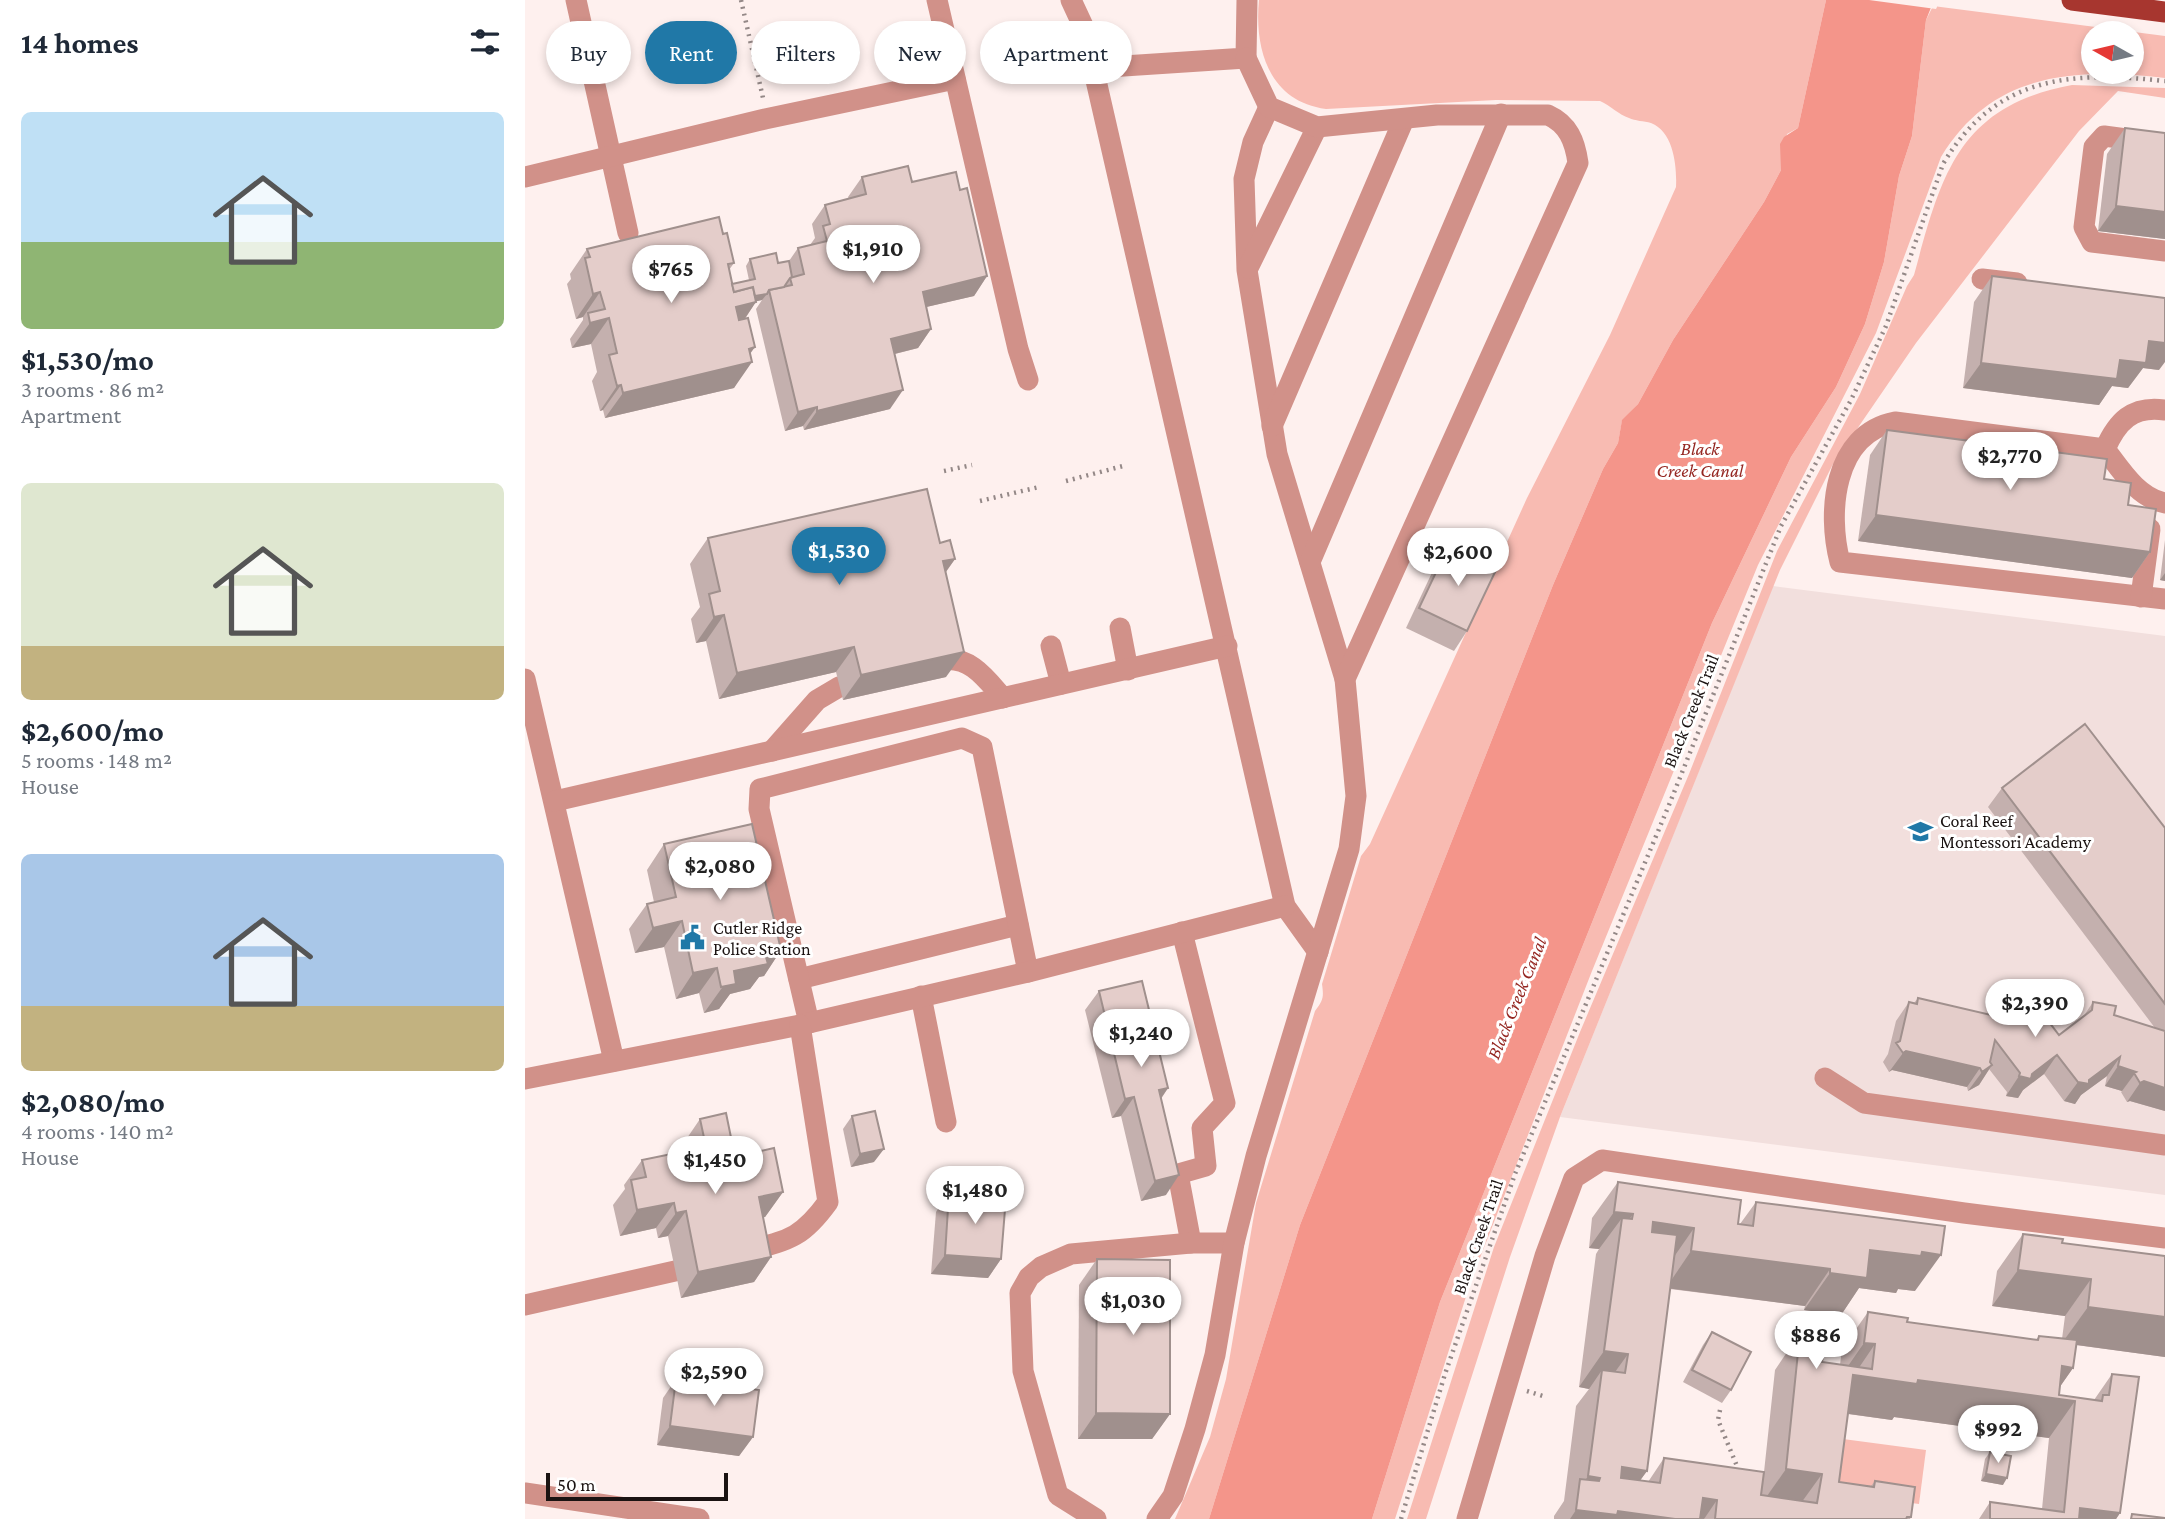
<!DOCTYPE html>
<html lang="en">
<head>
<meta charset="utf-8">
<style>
	body { margin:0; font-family:"Crimson Pro",serif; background:#f6f6f7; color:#1f2937; height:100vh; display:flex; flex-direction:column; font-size:26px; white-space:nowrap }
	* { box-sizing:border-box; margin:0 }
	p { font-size:23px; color:#747a83 }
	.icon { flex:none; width:38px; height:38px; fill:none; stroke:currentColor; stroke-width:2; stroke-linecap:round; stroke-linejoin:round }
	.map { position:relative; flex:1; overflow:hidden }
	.side { display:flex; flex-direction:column; background:#fff; width:525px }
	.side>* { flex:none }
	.banner { position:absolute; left:21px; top:21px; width:665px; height:63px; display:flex; gap:14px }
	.needle { width:46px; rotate:278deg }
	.controls { position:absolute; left:1556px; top:21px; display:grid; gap:14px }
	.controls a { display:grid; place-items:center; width:63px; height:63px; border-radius:50%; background:#fff; box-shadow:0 4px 10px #0003; font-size:35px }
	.scale { position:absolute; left:21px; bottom:18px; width:182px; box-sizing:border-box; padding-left:7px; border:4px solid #1b1312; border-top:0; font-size:19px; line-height:24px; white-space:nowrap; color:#1b1312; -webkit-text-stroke:5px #fff; paint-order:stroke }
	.price { position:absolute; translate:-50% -60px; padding:0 16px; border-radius:24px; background:#fff; color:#222; font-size:23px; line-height:46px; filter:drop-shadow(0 2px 4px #0008) }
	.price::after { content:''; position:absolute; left:50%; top:42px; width:21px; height:16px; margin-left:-10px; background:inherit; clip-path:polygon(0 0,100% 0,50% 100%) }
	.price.current { background:#2078a7; color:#fff }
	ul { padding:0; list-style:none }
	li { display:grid; align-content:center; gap:14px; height:371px; padding:0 21px }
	li span { display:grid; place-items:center; height:217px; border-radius:10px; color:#555 }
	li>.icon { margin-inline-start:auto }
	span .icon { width:126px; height:126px; fill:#fffc; stroke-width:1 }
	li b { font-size:30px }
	h2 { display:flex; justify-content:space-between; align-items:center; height:84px; padding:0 21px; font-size:30px }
	.pill { padding:0 24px; border-radius:32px; background:#fff; box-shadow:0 4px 10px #0003; font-size:24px; line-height:63px }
	.pill.current { background:#2078a7; color:#fff }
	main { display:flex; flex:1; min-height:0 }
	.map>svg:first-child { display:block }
</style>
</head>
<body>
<main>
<section class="side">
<h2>14 homes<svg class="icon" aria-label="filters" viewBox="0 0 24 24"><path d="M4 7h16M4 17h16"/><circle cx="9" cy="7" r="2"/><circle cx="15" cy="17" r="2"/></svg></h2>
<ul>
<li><span style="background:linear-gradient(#bfe0f5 60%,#8fb573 0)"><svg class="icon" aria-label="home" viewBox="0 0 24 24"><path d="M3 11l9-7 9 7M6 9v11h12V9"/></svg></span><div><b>$1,530/mo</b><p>3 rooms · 86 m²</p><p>Apartment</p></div></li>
<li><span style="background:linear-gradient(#dfe7d0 75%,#c2b280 0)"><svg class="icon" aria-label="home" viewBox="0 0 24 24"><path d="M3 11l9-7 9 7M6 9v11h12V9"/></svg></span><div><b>$2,600/mo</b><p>5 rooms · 148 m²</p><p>House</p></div></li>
<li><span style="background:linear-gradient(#a9c7e8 70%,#c2b280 0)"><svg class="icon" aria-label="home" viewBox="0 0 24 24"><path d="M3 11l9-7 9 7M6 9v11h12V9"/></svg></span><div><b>$2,080/mo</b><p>4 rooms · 140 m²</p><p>House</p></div></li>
</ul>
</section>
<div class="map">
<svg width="1640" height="1519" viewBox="0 0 1640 1519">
	<rect width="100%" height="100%" fill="#fef0ee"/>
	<polygon fill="#f2dfdd" points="1248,586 1640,636 1640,1195 1035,1117"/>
	<g fill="#f8bbb2" fill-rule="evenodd">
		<path d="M734,0H1301L1273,128L1262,134L1256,170L1239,202L1148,340L1113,404L1097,421L1093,443L1078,469L1028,585L775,1225L684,1519H650L685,1437L701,1379L731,1203L790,1011C798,1000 799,998 797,984L836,856L845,844L1002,498L1085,335L1151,187C1152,167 1149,132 1126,123C1119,121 1110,121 1104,118C1094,115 1086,106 1075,101L971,100L801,109C745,102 729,50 734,0Z"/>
		<path d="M1408,6L1640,36V78C1551,68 1468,71 1416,157L1351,333L1233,565L1067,971L946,1281L870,1519H847L915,1302L1187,623L1266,457L1311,387L1340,324L1359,262L1374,176L1387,136L1401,20ZM1568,33H1606V72H1568Z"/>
		<path d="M1547,85L1640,88V98L1593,91L1554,131L1391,343L1308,464L1255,570L1035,1117L985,1257L901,1519H882L969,1247L1055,1032L1164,774L1252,551L1335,394L1382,286L1389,275C1416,177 1432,106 1547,85Z"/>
		<polygon points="1318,1439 1401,1450 1394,1504 1311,1493"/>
	</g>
	<polygon fill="#f4958a" points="1301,0 1409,0 1401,20 1387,136 1374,176 1359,262 1340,324 1311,387 1266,457 1187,623 915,1302 847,1519 684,1519 775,1225 1028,585 1078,469 1093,443 1097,420 1113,404 1148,340 1239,202 1256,170 1255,144 1259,137 1273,128"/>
	<polygon fill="#fef0ee" points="1344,0 1412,0 1412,7 1411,9"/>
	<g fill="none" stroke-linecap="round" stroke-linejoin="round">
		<g stroke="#948887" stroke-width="4.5" stroke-dasharray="2 5" stroke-linecap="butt">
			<polyline points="216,0 238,98"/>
			<polyline points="419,471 447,465"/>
			<polyline points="541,481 598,466"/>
			<polyline points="455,501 514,487"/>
			<polyline points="1002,1391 1021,1397"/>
			<polyline points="1195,1410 1193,1420 1214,1471"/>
			<path d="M876,1519L920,1374L990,1174L1144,805L1256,526L1326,400L1361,326L1418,164C1471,75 1546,71 1640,81"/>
		</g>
		<g stroke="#d19189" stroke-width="21">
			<polyline points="51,0 103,233"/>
			<polyline points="412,0 493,349 503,380"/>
			<polyline points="546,0 559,28 760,906 793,952"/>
			<polyline points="568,68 721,58 722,0"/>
			<polyline points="744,107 728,142 719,179 722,270 752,454 820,679"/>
			<polyline points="1640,144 1579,136 1569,147 1559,227 1567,242 1640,251"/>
			<polyline points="0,177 240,119 430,79"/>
			<polyline points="723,268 792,127"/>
			<polyline points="1457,279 1492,283"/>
			<polyline points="747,426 879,119"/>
			<path d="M1580,449C1592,422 1607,405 1640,410"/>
			<path d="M1640,503C1613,498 1596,470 1580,449L1370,422C1308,434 1302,513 1315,562L1640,599"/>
			<polyline points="785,562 976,114"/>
			<polyline points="1616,597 1625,529"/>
			<polyline points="595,628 603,670"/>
			<polyline points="526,646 536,684"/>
			<path d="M417,660C445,655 462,680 478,698"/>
			<polyline points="0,679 89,1061"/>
			<polyline points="247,751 292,700 314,687"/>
			<polyline points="30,801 702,646"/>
			<polyline points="657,932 700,1103 677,1128 681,1166 653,1174 666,1243"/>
			<polyline points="274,979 493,925"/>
			<polyline points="396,996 421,1122"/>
			<polyline points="284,1023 234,809 235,789 437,738 457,747 503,972"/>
			<polyline points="1300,1078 1339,1103 1640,1145"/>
			<polyline points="0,1079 275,1025 503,972 760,906"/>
			<path d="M222,1251C264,1240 277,1238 303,1202L275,1025"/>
			<polyline points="0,1305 150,1271"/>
			<polyline points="0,1493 174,1519"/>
			<polyline points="571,1519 533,1495 498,1371 495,1293 504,1277 516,1267 546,1254 666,1243 709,1243"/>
			<path d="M632,1519L648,1496L670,1429L690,1355L709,1243L731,1156L824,849L831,796L820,679L1053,163C1050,141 1043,124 1023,115H912L792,127L744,107L721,58"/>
			<polyline points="942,1519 1020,1256 1049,1178 1077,1160 1439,1213 1640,1238"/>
		</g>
		<polyline stroke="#a7362f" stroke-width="21" points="1547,0 1640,12"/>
	</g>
	<g fill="#c4b0ae">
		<polygon points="1600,128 1640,239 1573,231 1582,154"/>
		<polygon points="337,177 387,182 435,190 462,276 449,296 401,307 406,329 393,348 370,354 365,409 279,430 278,426 260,431 231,309 237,300 231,301 220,319 225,354 209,388 80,418 78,410 75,411 67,381 72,372 66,344 47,348 45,339 58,320 58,317 51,319 42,284 46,279 45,274 62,249 198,234 209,263 204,270 207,284 224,280 221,266 225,259 253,263 264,261 273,248 285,245 290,238 287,224 300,205 324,199 323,197"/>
		<polygon points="1467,276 1634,370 1618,368 1603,388 1587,386 1574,405 1438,388 1449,302"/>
		<polygon points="1362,430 1579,479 1603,505 1625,552 1607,578 1333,541 1345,455"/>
		<polygon points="183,538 415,543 430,559 421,572 421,677 318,700 311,672 194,699 181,641 171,643 166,619 175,607 165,564"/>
		<polygon points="1640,540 1640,581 1635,580"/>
		<polygon points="924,545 942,631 929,651 881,628 911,564"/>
		<polygon points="1477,788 1640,828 1640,1111 1605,1101 1602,1102 1596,1092 1597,1091 1580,1086 1582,1076 1556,1095 1550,1104 1539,1101 1519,1074 1498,1090 1493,1098 1481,1096 1482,1092 1464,1069 1454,1085 1443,1091 1442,1087 1367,1070 1364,1072 1358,1062 1363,1054 1371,1021 1384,1002 1389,1003 1393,998 1470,1016 1480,1008 1490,994 1511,1005 1534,1035 1558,1017 1568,1002 1589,1015 1630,1028 1463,807"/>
		<polygon points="139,844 256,950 239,976 234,977 225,989 205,994 194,1009 179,1013 174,993 151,999 139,947 110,953 104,929 122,904 129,902 122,870"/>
		<polygon points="574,991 643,1088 636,1099 641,1195 616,1201 596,1116 587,1118 560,1010"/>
		<polygon points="327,1116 349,1162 326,1167 318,1129"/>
		<polygon points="175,1119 210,1157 258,1192 240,1217 238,1217 246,1257 229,1282 156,1298 143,1236 133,1238 131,1228 95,1236 88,1205 100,1189 99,1185 117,1160 159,1151 158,1144"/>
		<polygon points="1093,1182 1213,1224 1215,1224 1231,1202 1390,1291 1373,1289 1371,1293 1334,1288 1316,1315 1279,1310 1280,1306 1145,1289 1122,1471 1115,1480 1123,1482 1139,1458 1239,1472 1250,1370 1275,1333 1297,1362 1315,1365 1317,1349 1343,1312 1382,1322 1511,1340 1514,1336 1537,1339 1540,1316 1467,1306 1472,1271 1498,1234 1537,1243 1640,1357 1551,1345 1548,1368 1534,1388 1534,1395 1569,1400 1587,1374 1595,1513 1591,1519 1454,1519 1465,1502 1517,1509 1524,1438 1369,1417 1367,1420 1323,1414 1314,1482 1346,1486 1350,1481 1386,1517 1385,1519 1029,1519 1029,1516 1039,1501 1051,1406 1064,1389 1054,1387 1071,1254 1074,1249 1064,1248 1067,1218"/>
		<polygon points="424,1193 476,1259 463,1278 406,1274 411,1212"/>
		<polygon points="572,1259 645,1414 627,1439 553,1439 554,1285"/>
		<polygon points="1187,1332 1206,1390 1197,1403 1158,1382 1178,1345"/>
		<polygon points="151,1379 228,1437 214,1456 132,1445 138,1398"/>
		<polygon points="1465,1452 1478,1485 1456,1481 1460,1459"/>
	</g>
	<g fill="#a0908d">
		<polygon points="1591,206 1640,212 1640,239 1573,231"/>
		<polygon points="462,276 449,296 384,311 398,292"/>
		<polygon points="75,292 58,317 51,319 68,294"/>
		<polygon points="242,294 237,300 190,311 195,305"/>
		<polygon points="231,302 214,327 211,307"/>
		<polygon points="84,318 66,344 47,348 65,323"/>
		<polygon points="406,329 393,348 353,358 366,339"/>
		<polygon points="1624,341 1640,343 1640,362 1634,370 1618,368 1603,388 1587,386 1574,405 1438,388 1456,363 1595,360"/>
		<polygon points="230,347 217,365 227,362 209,388 80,418 98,393"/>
		<polygon points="96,385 78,410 75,411 92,386"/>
		<polygon points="378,390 365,409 279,430 292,411"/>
		<polygon points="292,407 278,426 260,431 273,412"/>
		<polygon points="1351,515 1625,552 1607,578 1333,541"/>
		<polygon points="430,559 412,584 418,561"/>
		<polygon points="1640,573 1640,581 1635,580"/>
		<polygon points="199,615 181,641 171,643 189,617"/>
		<polygon points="329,647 311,672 194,699 212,673"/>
		<polygon points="439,652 421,677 318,700 336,675"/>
		<polygon points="157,921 139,947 110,953 128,928"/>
		<polygon points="256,950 239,976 234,977 225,989 205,994 194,1009 179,1013 209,971 240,954"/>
		<polygon points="192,968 174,993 151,999 168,973"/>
		<polygon points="1381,1051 1455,1068 1442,1087 1367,1070 1364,1072 1378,1053"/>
		<polygon points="1532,1055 1519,1074 1498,1090 1493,1098 1481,1096 1494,1076 1507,1074"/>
		<polygon points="1595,1057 1582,1076 1556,1095 1550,1104 1539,1101 1553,1082 1564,1080"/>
		<polygon points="1467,1065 1454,1085 1443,1091 1457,1072"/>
		<polygon points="1593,1066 1611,1072 1597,1091 1580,1086"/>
		<polygon points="1619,1081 1640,1088 1640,1111 1605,1101 1602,1102 1615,1083"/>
		<polygon points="643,1088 630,1107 634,1090"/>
		<polygon points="609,1097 596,1116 587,1118 600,1099"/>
		<polygon points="359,1149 349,1162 326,1167 335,1154"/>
		<polygon points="654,1175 641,1195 616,1201 630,1181"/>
		<polygon points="258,1192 240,1217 216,1222 234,1197"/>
		<polygon points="149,1203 131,1228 95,1236 112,1210"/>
		<polygon points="161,1211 143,1236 133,1238 151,1213"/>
		<polygon points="1089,1212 1108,1214 1095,1233 1097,1218 1074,1249 1064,1248"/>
		<polygon points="1128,1222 1169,1228 1144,1264 1103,1259"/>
		<polygon points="1345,1250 1397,1252 1416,1255 1390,1291 1373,1289 1371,1293 1334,1288 1316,1315 1279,1310 1305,1273"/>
		<polygon points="1166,1251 1305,1269 1280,1306 1141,1288"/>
		<polygon points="420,1255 476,1259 463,1278 406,1274"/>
		<polygon points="246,1257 229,1282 156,1298 173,1272"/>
		<polygon points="1493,1270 1566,1279 1540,1316 1467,1306"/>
		<polygon points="1563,1307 1640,1317 1640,1357 1537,1343"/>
		<polygon points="1339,1343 1350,1344 1329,1375 1393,1380 1537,1366 1548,1368 1527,1398 1550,1401 1524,1438 1369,1417 1367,1420 1303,1411 1314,1379"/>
		<polygon points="1079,1351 1103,1354 1077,1390 1077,1370 1064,1389 1054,1387"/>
		<polygon points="571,1413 645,1414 627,1439 553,1439"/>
		<polygon points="145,1426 228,1437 214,1456 132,1445"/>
		<polygon points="1097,1467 1122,1471 1096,1507 1071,1504"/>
		<polygon points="1261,1469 1297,1474 1271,1510 1235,1506"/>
		<polygon points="1461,1474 1482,1478 1478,1485 1456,1481"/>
		<polygon points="1063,1476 1075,1478 1052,1510 1093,1511 1150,1519 1045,1519 1051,1510 1054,1490"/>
		<polygon points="1178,1498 1192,1500 1179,1519 1163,1519"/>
		<polygon points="1555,1508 1595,1513 1591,1519 1547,1519"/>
	</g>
	<g fill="#e4cdca" stroke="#a0908d" stroke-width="2">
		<polygon points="1600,128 1640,133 1640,212 1591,206"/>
		<polygon points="383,166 387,182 431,172 435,190 442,188 462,276 398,292 406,329 366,339 378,390 292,411 292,407 273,412 244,290 267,285 265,278 279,274 273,248 302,241 298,226 305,224 300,205 341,194 337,177"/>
		<polygon points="194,217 198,234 202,233 209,263 203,264 209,292 228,287 231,302 211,307 214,320 223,318 230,347 224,349 227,362 98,393 96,385 92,386 84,355 92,353 84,318 65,323 63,313 80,309 75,292 68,294 60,258 65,257 62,249"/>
		<polygon points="251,253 253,263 264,261 267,277 265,278 259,287 244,290 242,294 230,296 228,287 209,292 207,284 230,279 225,259"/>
		<polygon points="1467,276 1640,298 1640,343 1624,341 1621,363 1595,360 1592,379 1456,363"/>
		<polygon points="1362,430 1582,459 1579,479 1606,483 1603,505 1631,509 1625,552 1351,515"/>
		<polygon points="402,489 415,543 425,540 430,559 418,561 439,652 336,675 329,647 212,673 199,615 189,617 184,594 195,591 183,538"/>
		<polygon points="924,545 972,568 942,631 894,608"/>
		<polygon points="1560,724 1640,828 1640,1004 1477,788"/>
		<polygon points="227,824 256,950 240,954 243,964 209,971 211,984 196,987 192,968 168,973 157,921 128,928 122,904 151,897 139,844"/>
		<polygon points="617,981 643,1088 634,1090 654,1175 630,1181 609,1097 600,1099 574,991"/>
		<polygon points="1490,994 1512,997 1511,1005 1534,1035 1567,1010 1568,1002 1591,1006 1589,1015 1640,1031 1640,1088 1619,1081 1615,1083 1609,1073 1611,1072 1593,1066 1595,1057 1564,1080 1564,1084 1553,1082 1532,1055 1507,1074 1506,1079 1494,1076 1495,1073 1470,1040 1465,1062 1467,1065 1457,1072 1455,1068 1381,1051 1378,1053 1371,1043 1375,1041 1384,1002 1392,1004 1393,998 1470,1016 1489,1001"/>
		<polygon points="350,1111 359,1149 335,1154 327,1116"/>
		<polygon points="201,1113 210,1157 249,1148 258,1192 234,1197 246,1257 173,1272 161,1211 151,1213 149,1203 112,1210 106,1180 121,1177 117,1160 181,1147 175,1119"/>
		<polygon points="1093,1182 1216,1200 1213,1224 1228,1226 1231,1202 1420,1226 1416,1255 1397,1252 1396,1256 1345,1250 1342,1278 1305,1273 1305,1269 1166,1251 1169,1228 1128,1222 1127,1232 1152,1235 1122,1471 1097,1467 1096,1478 1135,1483 1139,1458 1239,1472 1236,1495 1292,1503 1297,1474 1261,1469 1275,1333 1301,1337 1297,1362 1347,1369 1350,1344 1339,1343 1343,1312 1383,1318 1382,1322 1513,1340 1514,1336 1552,1340 1548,1368 1537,1366 1534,1395 1577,1401 1578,1395 1584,1395 1587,1374 1614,1377 1595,1513 1555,1508 1554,1519 1465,1519 1465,1502 1539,1512 1550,1401 1393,1380 1392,1384 1328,1375 1314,1482 1349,1487 1350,1481 1390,1487 1386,1517 1382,1517 1381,1519 1190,1519 1192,1500 1178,1498 1175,1519 1150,1519 1093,1511 1092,1515 1051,1510 1055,1479 1074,1481 1075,1478 1063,1476 1077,1370 1100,1373 1103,1354 1079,1351 1097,1218 1107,1219 1108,1214 1089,1212"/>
		<polygon points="424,1193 481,1197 476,1259 420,1255"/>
		<polygon points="1498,1234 1538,1239 1537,1243 1640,1256 1640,1317 1563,1307 1566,1279 1493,1270"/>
		<polygon points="572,1259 645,1260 645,1414 571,1413"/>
		<polygon points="1187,1332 1226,1352 1206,1390 1167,1370"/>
		<polygon points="151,1379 234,1390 228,1437 145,1426"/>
		<polygon points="1465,1452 1486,1456 1482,1478 1461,1474"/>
		<polygon points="1607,1514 1640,1518 1640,1519 1606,1519"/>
	</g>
	<defs>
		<symbol id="school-bare" viewBox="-9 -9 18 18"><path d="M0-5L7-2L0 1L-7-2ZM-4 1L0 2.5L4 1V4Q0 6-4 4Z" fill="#2078a7" stroke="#fff" stroke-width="2.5" paint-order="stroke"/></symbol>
		<symbol id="civic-bare" viewBox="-9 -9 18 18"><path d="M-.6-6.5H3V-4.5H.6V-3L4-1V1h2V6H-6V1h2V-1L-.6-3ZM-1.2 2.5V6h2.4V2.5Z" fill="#2078a7" stroke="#fff" stroke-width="2.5" paint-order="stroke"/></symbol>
	</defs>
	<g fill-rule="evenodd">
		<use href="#school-bare" x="1378" y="814" width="35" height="35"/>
		<use href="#civic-bare" x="150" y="920" width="35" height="35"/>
	</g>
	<g text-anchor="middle" stroke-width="6" stroke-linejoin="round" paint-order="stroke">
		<g font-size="18" fill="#1b1312" stroke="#fff">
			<text transform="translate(1166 711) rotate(-68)" y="6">Black Creek Trail</text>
			<text transform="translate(953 1237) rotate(-71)" y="6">Black Creek Trail</text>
		</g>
		<g font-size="18" fill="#1b1312" stroke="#fff" text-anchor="start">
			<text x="1415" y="827">Coral Reef<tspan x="1415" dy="21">Montessori Academy</tspan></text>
			<text x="188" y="934">Cutler Ridge<tspan x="188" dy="21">Police Station</tspan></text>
		</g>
		<g font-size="19" font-style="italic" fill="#952722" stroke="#fff">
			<text x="1175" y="455">Black<tspan x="1175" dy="22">Creek Canal</tspan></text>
			<text transform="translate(991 998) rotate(-68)" y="7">Black Creek Canal</text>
		</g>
	</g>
</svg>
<div class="controls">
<a><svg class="needle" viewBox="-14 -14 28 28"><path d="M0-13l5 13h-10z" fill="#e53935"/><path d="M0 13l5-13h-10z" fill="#747a83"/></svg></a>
</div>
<div class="scale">50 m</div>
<b class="price" style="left:348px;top:285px">$1,910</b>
<b class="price" style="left:146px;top:305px">$765</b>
<b class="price" style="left:1485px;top:492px">$2,770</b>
<b class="price current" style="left:314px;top:587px">$1,530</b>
<b class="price" style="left:933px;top:588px">$2,600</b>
<b class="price" style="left:195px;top:902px">$2,080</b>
<b class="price" style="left:1510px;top:1039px">$2,390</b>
<b class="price" style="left:616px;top:1069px">$1,240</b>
<b class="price" style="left:190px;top:1196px">$1,450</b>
<b class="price" style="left:450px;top:1226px">$1,480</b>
<b class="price" style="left:608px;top:1337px">$1,030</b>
<b class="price" style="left:1291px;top:1371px">$886</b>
<b class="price" style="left:189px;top:1408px">$2,590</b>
<b class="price" style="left:1473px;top:1465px">$992</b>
<div class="banner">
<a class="pill">Buy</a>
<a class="pill current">Rent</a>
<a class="pill">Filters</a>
<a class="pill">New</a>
<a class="pill">Apartment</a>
</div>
</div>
</main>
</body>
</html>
